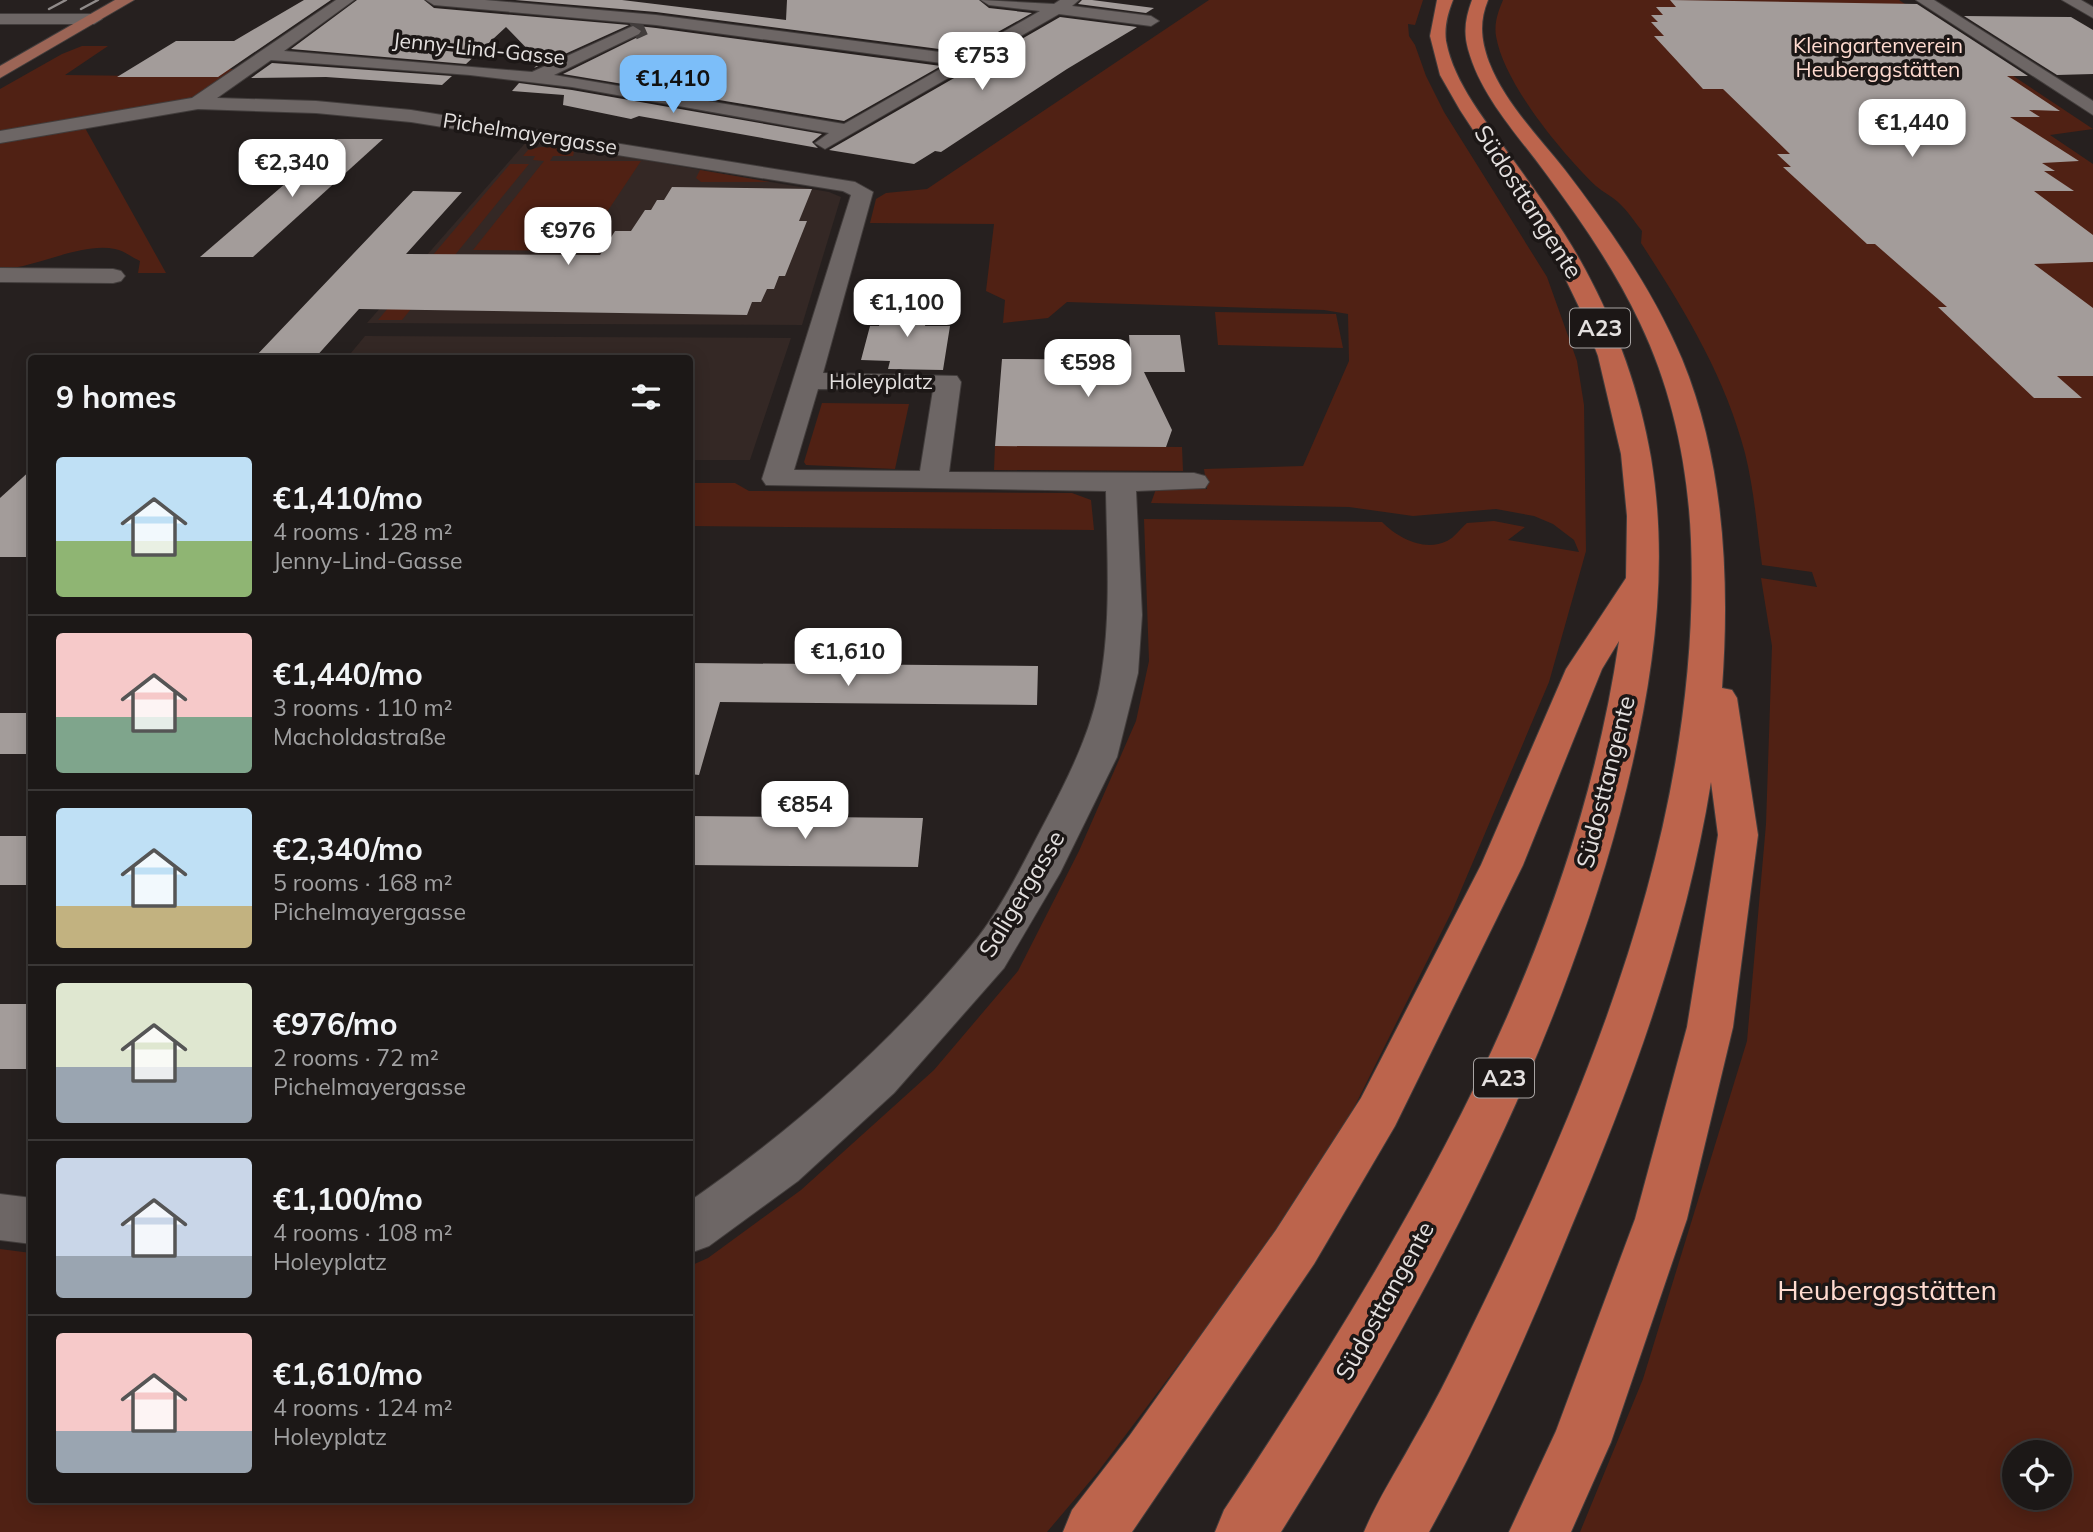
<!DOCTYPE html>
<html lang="en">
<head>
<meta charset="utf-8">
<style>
	body { margin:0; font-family:Mulish,sans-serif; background:#252120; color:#f1f3f6; height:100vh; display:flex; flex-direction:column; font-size:26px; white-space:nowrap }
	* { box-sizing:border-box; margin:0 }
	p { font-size:23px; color:#a0a0a1 }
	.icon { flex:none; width:38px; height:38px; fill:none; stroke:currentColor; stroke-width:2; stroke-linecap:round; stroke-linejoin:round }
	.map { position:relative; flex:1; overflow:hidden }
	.drawer { position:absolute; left:28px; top:355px; width:665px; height:1148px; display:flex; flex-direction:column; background:#1c1817; border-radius:7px; box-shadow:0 4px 18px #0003,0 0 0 2px #3a3736 }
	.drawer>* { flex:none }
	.tools { position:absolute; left:2002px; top:1440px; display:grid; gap:14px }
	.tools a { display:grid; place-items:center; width:70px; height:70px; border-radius:50%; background:#1c1817; box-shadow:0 4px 18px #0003,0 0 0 2px #3a3736; font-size:35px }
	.price { position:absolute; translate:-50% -60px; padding:0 16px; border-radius:14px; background:#fff; color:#222; font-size:23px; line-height:46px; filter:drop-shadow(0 2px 4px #0008) }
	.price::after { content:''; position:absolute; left:50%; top:42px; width:21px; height:16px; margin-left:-10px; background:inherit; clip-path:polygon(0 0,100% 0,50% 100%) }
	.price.current { background:#7cbef9; color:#111 }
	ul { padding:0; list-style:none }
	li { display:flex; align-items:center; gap:21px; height:175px; padding:0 28px }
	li+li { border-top:2px solid #3a3736 }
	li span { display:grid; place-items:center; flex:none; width:196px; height:140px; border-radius:7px; color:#555 }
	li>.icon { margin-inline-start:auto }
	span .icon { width:84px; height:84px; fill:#fffc; stroke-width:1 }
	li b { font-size:30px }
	h2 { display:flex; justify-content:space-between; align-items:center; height:84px; padding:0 28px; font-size:30px }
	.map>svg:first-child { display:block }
</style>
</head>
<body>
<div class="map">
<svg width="2093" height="1532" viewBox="0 0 2093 1532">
	<rect width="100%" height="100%" fill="#26201f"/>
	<g fill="#342825">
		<polygon points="528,140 829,192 841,197 802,325 367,323"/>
		<polygon points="365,336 791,338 750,460 690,460 690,359 346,359"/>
	</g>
	<g fill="#502114" fill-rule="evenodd">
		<path d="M1209,0H1423L1415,25L1408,24L1409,36L1415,45L1426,76L1444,112L1547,277L1577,361L1584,405L1586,551L1549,682L1453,909L1319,1178L1097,1473L1047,1532H0V1249L31,1253L32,1500H690V1266L708,1258L801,1190L934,1070L1018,971L1079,851L1136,721L1149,661L1144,519L1382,522C1398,538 1424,552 1447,541C1454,538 1461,528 1467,523L1494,521L1525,527L1508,540L1579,552L1574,540L1553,524L1534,516L1496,509L1413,516L1349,507L1151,503L1156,489H1207L1204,469L1303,466L1349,361L1348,314L1324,310L1067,302L1048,318L1003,323L1005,300L986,291L994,224L870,223L876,199L886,193L927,189Z"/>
		<path d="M1503,0H1899L2093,129L2050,135L2093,164V1532H1580L1643,1379L1747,1041L1766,824L1772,646L1761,578L1817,587L1812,572L1762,565C1757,528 1754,489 1745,453C1725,376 1684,309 1641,243L1642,231C1634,221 1627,210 1618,202C1611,196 1603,192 1596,186C1562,153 1504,84 1496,36C1494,23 1498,12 1503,0ZM2014,1452H2060V1498H2014Z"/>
		<polygon points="82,46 108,46 65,75 216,77 225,71 207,69 235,69 196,96 186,99 0,133 0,89 62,54"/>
		<path d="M85,128L166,273H138L140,261C133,258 123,250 115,249C80,242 34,269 0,269V143Z"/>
		<polygon points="540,147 564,147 574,152 573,156 553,156 550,161 641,161 581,251 473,250 544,161 533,160 535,156 523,156 528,150"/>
		<polygon points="510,164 529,164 402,320 378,320"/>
		<polygon points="700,170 770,182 701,182 696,178"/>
		<polygon points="1215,312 1336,314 1343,348 1218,345"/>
		<polygon points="822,403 909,404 895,469 806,465 804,462"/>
		<polygon points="995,446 1182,447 1183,471 994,470"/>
		<polygon points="690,483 735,483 749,491 1072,493 1091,500 1094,530 690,526"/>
	</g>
	<g fill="#a39c9a">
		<polygon points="304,0 331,0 218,77 117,77 176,41 234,41"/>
		<polygon points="357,0 424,0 434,8 629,25 534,68 540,62 506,27 466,64 291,49"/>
		<polygon points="515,0 622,0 786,20 787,0 979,0 989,8 1032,13 962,52 656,12"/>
		<polygon points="1082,0 1092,0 1154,8 1146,13 1078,4"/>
		<polygon points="1670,0 1917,4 2028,76 2007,76 2060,111 2029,110 2040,117 2010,117 2079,161 2042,163 2055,171 2044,171 2074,191 2034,191 2093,235 2093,262 2034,264 2093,308 2093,376 2057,376 2082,398 2034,398 1938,307 1947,307 1875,244 1867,244 1783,167 1791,167 1777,154 1790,154 1723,89 1703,89 1654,36 1664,36 1651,22 1658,22 1651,15 1663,15 1656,7 1676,7"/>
		<polygon points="1964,16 2071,17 2093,30 2093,74 2057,75"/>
		<polygon points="1060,17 1137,27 1067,69 941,152 935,151 914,164 829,150"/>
		<polygon points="638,26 656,28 941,66 844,121 563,74 640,36 644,30"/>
		<polygon points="272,63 452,76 442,85 326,77 251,78"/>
		<polygon points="519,83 572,90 822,134 812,142 818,148 639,116 631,119 563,105 564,95 512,91"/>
		<polygon points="337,139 383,139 253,257 200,257"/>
		<polygon points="672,187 812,189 799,221 807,221 785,276 779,276 774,289 767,289 761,302 752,302 747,315 359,309 314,359 253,359 413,191 462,192 406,254 600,255 615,231 631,231 645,210 651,210 657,200 664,200"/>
		<polygon points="885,303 930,303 925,326 950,326 943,370 888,369 890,361 861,360 870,326 879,326"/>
		<polygon points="1129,335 1180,335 1185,372 1144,372 1172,430 1166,447 995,446 1002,359 1131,360"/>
		<polygon points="32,469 32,557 0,557 0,498"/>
		<polygon points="690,663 1038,666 1037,705 720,702 699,775 690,774"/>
		<rect x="0" y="713" width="32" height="41"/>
		<polygon points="690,816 923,818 918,867 690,865"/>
		<rect x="0" y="836" width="32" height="49"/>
		<rect x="0" y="1004" width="32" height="65"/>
	</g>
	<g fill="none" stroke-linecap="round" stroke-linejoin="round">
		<polyline stroke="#423d3c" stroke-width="18" stroke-dasharray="18 9" stroke-linecap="butt" points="633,31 644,26"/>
		<defs>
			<g id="minor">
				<path d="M336,0H354L284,51L532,72L633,26L641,31L639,34L554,75L844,124L949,64L656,25L434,5L426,0H485L656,15L963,55L1040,11L989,5L981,0L1054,4L1060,0H1079L1072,6L1151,16L1159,21L1151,26L1059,14L825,149L815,143L829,133L572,87L470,75L271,60L217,98L316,101L411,110L855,182L873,192L823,373L957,376L961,382L949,472L1194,473L1205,476L1209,482L1205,488L1136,491L1142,615L1138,673L1117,757L1060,873L1004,968L894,1093L798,1181L709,1246L690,1253V1201C794,1129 890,1044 971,946C1002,909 1024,861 1047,818C1071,772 1095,724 1102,671C1111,611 1107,551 1106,491L766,485L762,479L851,195L843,191L411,122L316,113L198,109L0,143V131L192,98ZM818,389L933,390L920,471L794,470Z"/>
				<polygon points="1916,0 1934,0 2093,101 2093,115"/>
				<polygon points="2062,0 2081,0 2093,7 2093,18"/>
				<polygon points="0,14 94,14 102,19 94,24 0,24"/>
				<polygon points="0,268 113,269 121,271 125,276 121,281 113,283 0,282"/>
				<polygon points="0,1194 32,1198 32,1244 0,1240"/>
			</g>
			<polygon id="major" points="115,0 134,0 0,78 0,66"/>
			<g id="highway">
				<path d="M1437,0H1453C1448,13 1444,26 1446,41C1454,84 1487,122 1511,157C1537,193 1564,230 1585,269C1617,328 1640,393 1651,458C1671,578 1650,699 1620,814C1551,1072 1422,1307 1281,1532H1215L1224,1510C1400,1245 1572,962 1619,641L1602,669L1523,865L1395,1126L1314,1264L1132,1532H1063L1072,1510L1130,1435L1276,1230L1361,1098L1481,865L1566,669L1626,578L1627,516L1621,454L1598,356L1580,309L1551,249L1460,110L1440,75L1430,36Z"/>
				<path d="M1472,0H1488C1479,22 1481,40 1489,62C1505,103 1538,136 1565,170C1610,229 1653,290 1682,359C1724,461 1730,579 1722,688L1732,690L1737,698L1758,835L1733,1027L1687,1219L1611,1442L1571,1532H1509L1556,1431L1635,1219L1687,1027L1718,835L1711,782C1686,938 1631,1086 1570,1230C1528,1333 1483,1435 1429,1532H1364C1377,1501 1395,1473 1411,1444C1432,1408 1451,1371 1469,1333C1590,1087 1702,819 1691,540C1688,465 1672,390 1640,323C1615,270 1582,222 1547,175C1518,135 1481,97 1468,49C1463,31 1466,16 1472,0Z"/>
			</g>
		</defs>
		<use href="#minor" stroke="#423d3c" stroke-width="2"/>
		<use href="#major" stroke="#423d3c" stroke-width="2"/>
		<use href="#highway" stroke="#423d3c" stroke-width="2"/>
		<use href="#minor" fill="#6d6665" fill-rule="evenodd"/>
		<use href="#major" fill="#9c6556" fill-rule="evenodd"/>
		<use href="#highway" fill="#bc644c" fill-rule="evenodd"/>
		<g stroke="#908b8a" stroke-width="2.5">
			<polyline points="49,9 66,0"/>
			<polyline points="81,9 98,0"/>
		</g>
	</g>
	<g text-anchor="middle" stroke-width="7" stroke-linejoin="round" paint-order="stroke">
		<g font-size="21" fill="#ffdbd0" stroke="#1c1716">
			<text x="1878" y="53">Kleingartenverein<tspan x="1878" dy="24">Heuberggstätten</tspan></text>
		</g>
		<g font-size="21" fill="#e4e0df" stroke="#1c1716">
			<text transform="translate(479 49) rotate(6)" y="7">Jenny-Lind-Gasse</text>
			<text transform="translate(530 134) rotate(9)" y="7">Pichelmayergasse</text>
			<text x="881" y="389">Holeyplatz</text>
		</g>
		<g fill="#1c1716" stroke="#a8a4a3" stroke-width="2">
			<rect x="1570" y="308.5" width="60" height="39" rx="5"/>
			<rect x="1474" y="1058.5" width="60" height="39" rx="5"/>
		</g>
		<g font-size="23" font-weight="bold" fill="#e4e0df">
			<text x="1600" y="336">A23</text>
			<text x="1504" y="1086">A23</text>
		</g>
		<g font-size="24" fill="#e4e0df" stroke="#1c1716">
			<text transform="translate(1528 202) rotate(57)" y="8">Südosttangente</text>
			<text transform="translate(1606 782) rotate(-76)" y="8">Südosttangente</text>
			<text transform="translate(1022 894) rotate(-59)" y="8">Saligergasse</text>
			<text transform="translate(1385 1301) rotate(-61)" y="8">Südosttangente</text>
		</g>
		<g font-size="28" fill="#ffdbd0" stroke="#1c1716">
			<text x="1887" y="1300">Heuberggstätten</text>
		</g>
	</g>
</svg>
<div class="tools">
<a><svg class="icon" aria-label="locate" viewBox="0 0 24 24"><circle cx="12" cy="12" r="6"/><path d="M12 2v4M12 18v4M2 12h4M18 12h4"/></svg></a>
</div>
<b class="price" style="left:982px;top:92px">€753</b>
<b class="price current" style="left:673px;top:115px">€1,410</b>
<b class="price" style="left:1912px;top:159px">€1,440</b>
<b class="price" style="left:292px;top:199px">€2,340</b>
<b class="price" style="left:568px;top:267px">€976</b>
<b class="price" style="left:907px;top:339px">€1,100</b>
<b class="price" style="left:1088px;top:399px">€598</b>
<b class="price" style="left:848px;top:688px">€1,610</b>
<b class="price" style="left:805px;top:841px">€854</b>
<section class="drawer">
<h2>9 homes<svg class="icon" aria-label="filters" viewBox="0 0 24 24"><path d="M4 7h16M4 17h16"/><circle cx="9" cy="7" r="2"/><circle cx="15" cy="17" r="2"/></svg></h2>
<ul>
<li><span style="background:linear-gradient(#bfe0f5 60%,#8fb573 0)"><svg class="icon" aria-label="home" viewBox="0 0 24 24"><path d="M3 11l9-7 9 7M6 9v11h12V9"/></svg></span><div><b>€1,410/mo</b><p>4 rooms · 128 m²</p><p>Jenny-Lind-Gasse</p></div></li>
<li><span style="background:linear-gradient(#f6c9c9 60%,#7fa58c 0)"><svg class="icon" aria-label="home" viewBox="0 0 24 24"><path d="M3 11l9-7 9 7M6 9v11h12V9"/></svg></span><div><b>€1,440/mo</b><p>3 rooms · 110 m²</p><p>Macholdastraße</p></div></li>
<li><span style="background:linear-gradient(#bfe0f5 70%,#c2b280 0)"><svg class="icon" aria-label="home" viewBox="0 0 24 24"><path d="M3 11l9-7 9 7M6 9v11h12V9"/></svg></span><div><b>€2,340/mo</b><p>5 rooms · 168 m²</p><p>Pichelmayergasse</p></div></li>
<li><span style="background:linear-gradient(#dfe7d0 60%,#9aa5b1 0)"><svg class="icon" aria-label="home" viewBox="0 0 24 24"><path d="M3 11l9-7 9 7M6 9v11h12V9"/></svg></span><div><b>€976/mo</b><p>2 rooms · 72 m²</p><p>Pichelmayergasse</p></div></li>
<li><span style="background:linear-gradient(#c9d6e8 70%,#9aa5b1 0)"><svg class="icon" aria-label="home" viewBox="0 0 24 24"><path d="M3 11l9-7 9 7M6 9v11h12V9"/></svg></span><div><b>€1,100/mo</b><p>4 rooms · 108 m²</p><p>Holeyplatz</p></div></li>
<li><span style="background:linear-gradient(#f6c9c9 70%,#9aa5b1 0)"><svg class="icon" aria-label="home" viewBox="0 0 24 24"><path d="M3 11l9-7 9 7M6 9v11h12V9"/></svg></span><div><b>€1,610/mo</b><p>4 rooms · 124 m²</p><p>Holeyplatz</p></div></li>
</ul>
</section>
</div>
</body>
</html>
